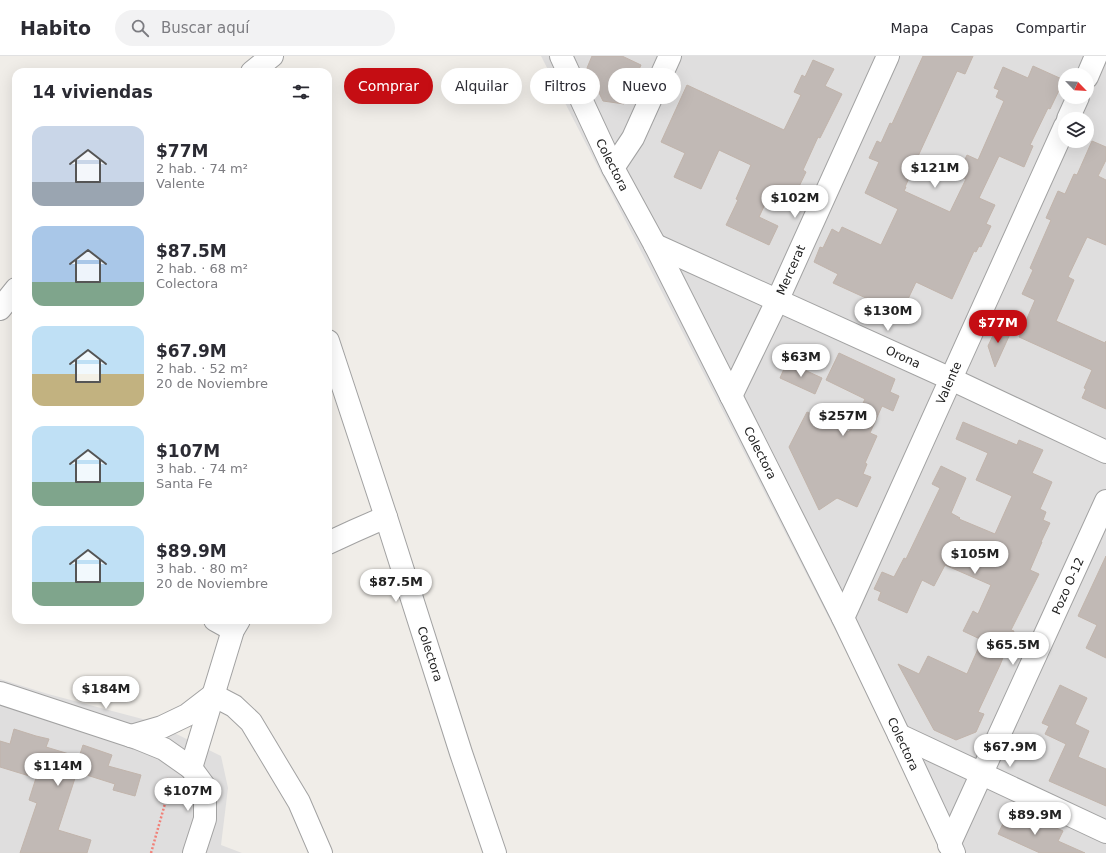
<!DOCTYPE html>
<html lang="es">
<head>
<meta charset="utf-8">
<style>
	body { margin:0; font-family:"DejaVu Sans",sans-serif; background:#f2f2f3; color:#2b2b33; height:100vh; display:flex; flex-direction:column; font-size:15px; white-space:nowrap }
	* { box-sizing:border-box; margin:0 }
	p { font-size:13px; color:#7c7c81 }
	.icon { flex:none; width:22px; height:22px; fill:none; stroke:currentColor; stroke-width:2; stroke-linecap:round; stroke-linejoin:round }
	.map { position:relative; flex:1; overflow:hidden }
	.side { position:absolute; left:12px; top:12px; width:320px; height:556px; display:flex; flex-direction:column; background:#fff; border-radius:12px; box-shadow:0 4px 16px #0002 }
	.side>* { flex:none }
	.guide { position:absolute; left:344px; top:12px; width:380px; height:36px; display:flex; gap:8px }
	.needle { width:26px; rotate:115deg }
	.fabs { position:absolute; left:1058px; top:12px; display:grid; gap:8px }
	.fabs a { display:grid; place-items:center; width:36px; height:36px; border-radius:50%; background:#fff; box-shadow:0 4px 16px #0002; font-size:20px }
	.price { position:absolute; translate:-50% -34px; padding:0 9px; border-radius:14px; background:#fff; color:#222; font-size:13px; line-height:26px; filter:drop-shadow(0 1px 2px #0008) }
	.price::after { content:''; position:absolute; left:50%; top:24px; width:12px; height:9px; margin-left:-6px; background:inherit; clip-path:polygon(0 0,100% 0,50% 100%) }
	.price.on { background:#c50d13; color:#fff }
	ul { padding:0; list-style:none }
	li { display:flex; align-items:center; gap:12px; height:100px; padding:0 20px }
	li span { display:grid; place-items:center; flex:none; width:112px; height:80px; border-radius:12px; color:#555 }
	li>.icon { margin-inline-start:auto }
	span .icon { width:48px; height:48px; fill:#fffc; stroke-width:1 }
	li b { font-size:17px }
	h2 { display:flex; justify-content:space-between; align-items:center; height:48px; padding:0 20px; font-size:17px }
	.pill { padding:0 14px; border-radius:18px; background:#fff; box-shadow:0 4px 16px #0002; font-size:14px; line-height:36px }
	.pill.on { background:#c50d13; color:#fff }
	header { display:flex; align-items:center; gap:24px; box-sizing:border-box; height:56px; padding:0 20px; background:#fff; border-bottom:1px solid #e1e1e2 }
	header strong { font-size:19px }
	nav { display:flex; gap:22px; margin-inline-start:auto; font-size:14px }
	.search { width:280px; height:36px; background:#f2f2f3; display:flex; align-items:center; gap:10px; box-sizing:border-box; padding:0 14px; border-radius:22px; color:#7c7c81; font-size:15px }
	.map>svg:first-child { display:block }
</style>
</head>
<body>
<header>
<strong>Habito</strong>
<div class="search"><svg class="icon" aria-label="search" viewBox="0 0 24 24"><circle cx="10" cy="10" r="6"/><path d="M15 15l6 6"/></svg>Buscar aquí</div>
<nav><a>Mapa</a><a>Capas</a><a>Compartir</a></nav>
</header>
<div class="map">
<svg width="1106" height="797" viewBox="0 0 1106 797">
	<rect width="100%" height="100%" fill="#f0ede8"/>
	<g fill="#dfdede" fill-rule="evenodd">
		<path d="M541,0H1106V797H943L853,609ZM1065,19H1087V41H1065ZM1065,63H1087V85H1065Z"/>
		<polygon points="0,623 48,638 150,665 221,700 228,732 221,789 242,797 0,797"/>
	</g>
	<g fill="#c1b9b5" stroke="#c1b4ab">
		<polygon points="592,0 622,0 641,9 624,48 603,45 587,12"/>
		<polygon points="923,0 973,0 965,18 957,15 914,109 915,109 905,131 906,131 904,135 950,156 966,123 958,119 967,99 978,104 1004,45 996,41 999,34 994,32 1003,11 1028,22 1033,10 1064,24 1050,53 1048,52 1030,89 1033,90 1024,111 999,100 979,142 995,149 986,168 991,170 981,191 979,190 976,196 974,195 952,243 916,226 901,258 833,227 838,218 814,206 820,191 823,192 832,173 839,177 842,171 881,189 898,153 865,137 879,106 869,102 877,85 881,87 890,67 892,68"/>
		<polygon points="813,4 834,13 825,30 842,38 820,82 818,81 803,114 806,116 795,139 774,129 759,161 778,170 769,189 726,169 738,144 736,143 751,109 719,94 701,133 674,121 685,97 661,86 687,29 784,74 801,39 794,36 802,19 805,21"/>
		<polygon points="1092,85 1106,91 1106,104 1098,120 1106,124 1106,189 1087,181 1068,221 1074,224 1056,265 1105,287 1106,285 1106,353 1082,342 1086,333 1084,332 1092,314 1019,281 1035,244 1022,238 1033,214 1030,212 1051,164 1046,162 1058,135 1065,138 1074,118 1077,119"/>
		<polygon points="997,271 1010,278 995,311 988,290"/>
		<polygon points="839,297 895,323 890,336 899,340 893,355 882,350 870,377 877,380 865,407 867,408 863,418 871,421 857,451 837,442 819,454 789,391 807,356 849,376 865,343 826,324"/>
		<polygon points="787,306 822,322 815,338 780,322"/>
		<polygon points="963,366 1017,389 1019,384 1043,394 1032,417 1052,426 1040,453 1046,456 1043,464 1050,467 1041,486 1042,486 1030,514 1039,518 1011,574 1014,575 1000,609 978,656 984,658 976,676 956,684 934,674 898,608 919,618 928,600 967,618 982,584 963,575 973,555 978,558 991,529 945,509 934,530 922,524 907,557 878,544 881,536 874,533 882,516 894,521 904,502 906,503 940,432 932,428 941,410 966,422 951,457 960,462 959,463 995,478 1012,440 976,424 988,397 956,383"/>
		<polygon points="1106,500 1106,602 1086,592 1097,569 1078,560"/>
		<polygon points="1060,629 1087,642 1075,668 1089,675 1078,701 1106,713 1106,750 1049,725 1066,688 1045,678 1049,670 1042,667"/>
		<polygon points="14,673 36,680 49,683 46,691 79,701 83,689 112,699 108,710 141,719 135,740 113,734 115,728 77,716 58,774 91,784 87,797 20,797 37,747 29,744 36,722 0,711 0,685 10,688"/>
		<polygon points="1008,757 1032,768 1035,762 1063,775 1058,785 1085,797 1040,797 998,778"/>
	</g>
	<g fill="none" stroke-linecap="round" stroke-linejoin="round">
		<defs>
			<g id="minor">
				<polyline points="561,0 613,112 655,189 843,562 899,679 954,797"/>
				<polyline points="252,16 272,0"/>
				<polyline points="1087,21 1096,0"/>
				<polyline points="1068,63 1078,41"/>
				<polyline points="613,112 633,82 670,0"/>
				<polyline points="655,189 951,323 1106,396"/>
				<polyline points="0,253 16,233"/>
				<polyline points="328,285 386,461 461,697 495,797"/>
				<polyline points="731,340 778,243 888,0"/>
				<polyline points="328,487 354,475 386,461"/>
				<polyline points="843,562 1065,70"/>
				<polyline points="215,564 233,574"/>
				<polyline points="0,637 137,682 164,693 191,712 205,731 205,763 194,797"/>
				<polyline points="899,679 1106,776"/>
				<polyline points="131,680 162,671 187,659 213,639 234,650 251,666 299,746 321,797"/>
				<polyline points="191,712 233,574 239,564"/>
				<polyline points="949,789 1106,445"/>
			</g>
		</defs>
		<use href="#minor" stroke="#a2a2a2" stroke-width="24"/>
		<polyline stroke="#f18078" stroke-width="2.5" stroke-dasharray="2 2" stroke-linecap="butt" points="151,797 170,730 166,721"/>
		<use href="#minor" stroke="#fff" stroke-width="22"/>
	</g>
	<g text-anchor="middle" stroke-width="3" stroke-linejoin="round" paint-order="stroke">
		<g font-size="12" fill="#212121" stroke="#fff">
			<text transform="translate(612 109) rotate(63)" y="4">Colectora</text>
			<text transform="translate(791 214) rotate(-66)" y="4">Mercerat</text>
			<text transform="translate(903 301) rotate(25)" y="4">Orona</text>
			<text transform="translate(949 327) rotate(-66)" y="4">Valente</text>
			<text transform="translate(760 397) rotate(63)" y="4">Colectora</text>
			<text transform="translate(1068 530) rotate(-66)" y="4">Pozo O-12</text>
			<text transform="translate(430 598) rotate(72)" y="4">Colectora</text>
			<text transform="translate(903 688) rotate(65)" y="4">Colectora</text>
		</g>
	</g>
</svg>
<div class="fabs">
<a><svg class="needle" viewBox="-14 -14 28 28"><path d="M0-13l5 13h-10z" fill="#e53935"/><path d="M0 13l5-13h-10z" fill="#7c7c81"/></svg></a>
<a><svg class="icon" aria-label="layers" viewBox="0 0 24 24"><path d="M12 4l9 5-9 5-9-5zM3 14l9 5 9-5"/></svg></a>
</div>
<b class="price" style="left:935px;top:133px">$121M</b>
<b class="price" style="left:795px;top:163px">$102M</b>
<b class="price" style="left:888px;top:276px">$130M</b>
<b class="price on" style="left:998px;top:288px">$77M</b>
<b class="price" style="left:801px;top:322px">$63M</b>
<b class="price" style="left:843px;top:381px">$257M</b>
<b class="price" style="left:975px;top:519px">$105M</b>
<b class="price" style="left:396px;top:547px">$87.5M</b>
<b class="price" style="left:1013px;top:610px">$65.5M</b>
<b class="price" style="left:106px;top:654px">$184M</b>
<b class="price" style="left:1010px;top:712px">$67.9M</b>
<b class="price" style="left:58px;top:731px">$114M</b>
<b class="price" style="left:188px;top:756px">$107M</b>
<b class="price" style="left:1035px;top:780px">$89.9M</b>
<div class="guide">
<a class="pill on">Comprar</a>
<a class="pill">Alquilar</a>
<a class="pill">Filtros</a>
<a class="pill">Nuevo</a>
</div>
<section class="side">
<h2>14 viviendas<svg class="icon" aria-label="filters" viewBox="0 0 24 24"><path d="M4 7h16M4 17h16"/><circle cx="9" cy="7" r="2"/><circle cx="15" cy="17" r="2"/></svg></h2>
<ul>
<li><span style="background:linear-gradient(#c9d6e8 70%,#9aa5b1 0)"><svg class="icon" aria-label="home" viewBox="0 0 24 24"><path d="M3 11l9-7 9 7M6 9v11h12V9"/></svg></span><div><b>$77M</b><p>2 hab. · 74 m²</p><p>Valente</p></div></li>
<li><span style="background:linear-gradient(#a9c7e8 70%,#7fa58c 0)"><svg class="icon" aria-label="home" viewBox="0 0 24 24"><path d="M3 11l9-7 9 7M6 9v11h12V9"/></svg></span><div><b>$87.5M</b><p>2 hab. · 68 m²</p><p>Colectora</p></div></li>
<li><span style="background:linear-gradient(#bfe0f5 60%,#c2b280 0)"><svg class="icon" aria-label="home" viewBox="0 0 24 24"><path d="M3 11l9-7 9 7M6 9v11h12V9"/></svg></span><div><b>$67.9M</b><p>2 hab. · 52 m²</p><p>20 de Noviembre</p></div></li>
<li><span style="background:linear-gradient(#bfe0f5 70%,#7fa58c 0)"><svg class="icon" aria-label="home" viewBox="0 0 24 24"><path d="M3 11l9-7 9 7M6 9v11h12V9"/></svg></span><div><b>$107M</b><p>3 hab. · 74 m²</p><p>Santa Fe</p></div></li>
<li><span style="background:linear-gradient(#bfe0f5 70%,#7fa58c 0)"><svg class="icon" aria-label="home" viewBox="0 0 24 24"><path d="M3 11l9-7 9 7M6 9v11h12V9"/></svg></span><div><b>$89.9M</b><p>3 hab. · 80 m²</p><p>20 de Noviembre</p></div></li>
</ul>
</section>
</div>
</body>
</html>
